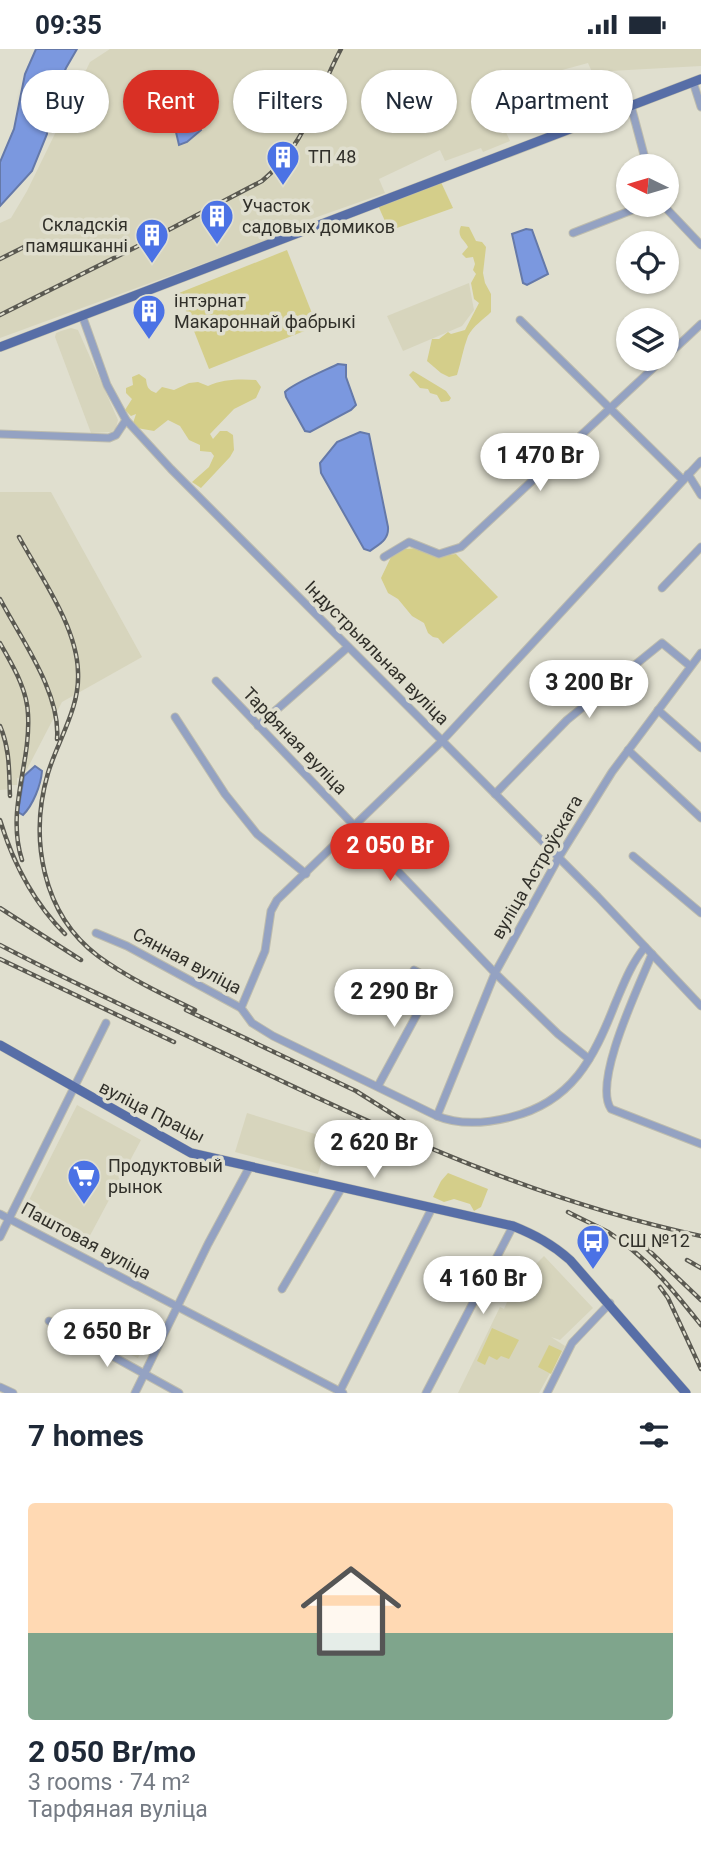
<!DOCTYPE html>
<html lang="en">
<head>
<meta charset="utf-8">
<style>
	body { margin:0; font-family:Roboto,sans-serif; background:#f2f2f3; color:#1f2937; height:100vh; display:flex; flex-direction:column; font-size:26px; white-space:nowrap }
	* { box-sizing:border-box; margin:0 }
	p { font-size:23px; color:#747a83 }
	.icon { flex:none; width:38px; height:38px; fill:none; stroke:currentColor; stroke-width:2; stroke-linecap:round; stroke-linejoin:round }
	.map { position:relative; height:1344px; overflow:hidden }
	.panel { display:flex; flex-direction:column; background:#fff; flex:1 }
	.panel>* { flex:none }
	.banner { position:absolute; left:21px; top:21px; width:660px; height:63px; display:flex; gap:14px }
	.needle { width:46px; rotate:275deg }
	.controls { position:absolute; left:616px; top:105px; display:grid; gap:14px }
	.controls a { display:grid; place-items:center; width:63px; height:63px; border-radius:50%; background:#fff; box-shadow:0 2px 5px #0004; font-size:35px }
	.price { position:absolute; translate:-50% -60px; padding:0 16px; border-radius:24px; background:#fff; color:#222; font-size:23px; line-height:46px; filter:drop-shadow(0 2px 4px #0008) }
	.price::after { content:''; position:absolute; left:50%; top:42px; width:21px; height:16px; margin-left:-10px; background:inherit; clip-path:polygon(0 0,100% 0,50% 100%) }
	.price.on { background:#d93025; color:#fff }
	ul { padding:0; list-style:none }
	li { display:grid; align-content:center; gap:14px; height:371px; padding:0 28px }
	li span { display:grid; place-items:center; height:217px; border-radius:7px; color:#555 }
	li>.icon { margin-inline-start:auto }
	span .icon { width:126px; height:126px; fill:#fffc; stroke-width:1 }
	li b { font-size:30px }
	h2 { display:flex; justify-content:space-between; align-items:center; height:84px; padding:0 28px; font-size:30px }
	.chip { padding:0 24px; border-radius:32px; background:#fff; box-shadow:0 2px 5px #0004; font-size:24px; line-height:63px }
	.chip.on { background:#d93025; color:#fff }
	.status { display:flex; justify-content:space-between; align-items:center; height:49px; padding:0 35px; background:#fff; direction:ltr }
	.status svg { height:19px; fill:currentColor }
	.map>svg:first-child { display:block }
</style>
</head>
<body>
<div class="status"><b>09:35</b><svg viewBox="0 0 49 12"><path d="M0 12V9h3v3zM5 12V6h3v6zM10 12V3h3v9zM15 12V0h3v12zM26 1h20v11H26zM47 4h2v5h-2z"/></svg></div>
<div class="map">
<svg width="701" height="1344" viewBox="0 0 701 1344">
	<rect width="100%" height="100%" fill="#e0dfcf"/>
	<g fill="#d7d5bd">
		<polygon points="110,0 701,0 701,17 592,23 588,14 518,33 523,49 503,59 511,78 505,81 510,92 483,103 481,99 445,112 440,101 379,130 385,144 286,179 287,183 273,189 0,289 0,174 11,169 27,142 90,13"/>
		<polygon points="469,234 474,261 462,277 403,302 387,267"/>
		<polygon points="71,279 78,281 118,371 116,379 111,383 91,384 55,288 56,284 61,282"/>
		<polygon points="0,443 51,443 142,608 62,653 23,728 17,729 17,736 12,736 12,740 0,741"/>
		<polygon points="77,1056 141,1091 86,1194 23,1163"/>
		<polygon points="247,1064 328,1089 318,1125 235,1103"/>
		<polygon points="544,1207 593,1259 560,1291 551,1288 565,1297 539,1344 458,1344 500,1258 504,1260 524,1214 533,1218"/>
		<polygon points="126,1280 149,1288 138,1309 121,1302 120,1294"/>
	</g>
	<g fill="#d4ce8a">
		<polygon points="440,131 453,159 394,180 388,179 377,154"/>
		<path d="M461,177L469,178L476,192L482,193L486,198L483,224L485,234L491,245V263C484,270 473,277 468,287C463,300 461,313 457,326L449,328L441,324L427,312L432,290H439L448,283L451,285L465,281L479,254L474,250L471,234L476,225L473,221L475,215L473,208L466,209L462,205L468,198C465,191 456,188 461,177Z"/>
		<polygon points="287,201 317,277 209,320 179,244"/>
		<polygon points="413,322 446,342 451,349 449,352 441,353 437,346 430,344 428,340 420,339 409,326"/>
		<path d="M139,325L146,330C147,338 148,341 156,344L162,338L174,341L189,334L198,333L208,337C223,330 240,330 256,331L261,338L256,349L234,360L210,385L213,390L220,382H227L233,386L234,401L230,408L201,439L192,433L209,418L214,407L211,403L200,402V396L189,391L180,377L168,371L154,382L137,379L133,374L136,365L131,367L125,361L132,350L126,344V339L133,336L132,328Z"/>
		<polygon points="419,499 441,507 456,505 498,548 443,595 438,589 433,588 428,584 424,574 412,567 398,550 388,544 381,529 391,508 403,500"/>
		<polygon points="448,1124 488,1140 481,1158 474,1162 470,1155 454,1150 444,1153 433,1148 441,1132"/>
		<polygon points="492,1279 519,1291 509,1310 501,1307 497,1311 489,1307 485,1316 477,1312"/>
		<polygon points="549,1296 562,1302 551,1325 538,1318"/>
	</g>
	<g fill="#7b98df" stroke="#6579a9" stroke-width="2">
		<polygon points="36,0 77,0 66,19 49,57 47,85 32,122 0,157 0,113 14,80 25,25"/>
		<polygon points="189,69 195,70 201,81 187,93 179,96 175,79"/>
		<polygon points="526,180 532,181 548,225 527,236 523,234 512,185"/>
		<path d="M338,315L346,316V328L356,356L351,361L310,383L305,382L286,348L285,343C292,335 326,321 338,315Z"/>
		<path d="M360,383L369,385L388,478C389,491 379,495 370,502L364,500L321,424L320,414L337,393Z"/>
		<path d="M35,717L42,722C41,736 33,756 23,766L18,763L24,727Z"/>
	</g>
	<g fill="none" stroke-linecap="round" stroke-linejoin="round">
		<defs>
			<g id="minor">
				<polyline points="693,33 701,58"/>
				<polyline points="631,57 647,117"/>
				<polyline points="663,156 701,196"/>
				<polyline points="573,184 645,156"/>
				<polyline points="82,266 107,336 126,371"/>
				<polyline points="520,271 683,431"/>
				<polyline points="667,307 701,275"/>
				<polyline points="0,385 109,389 116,386 126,371 171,420 598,848 701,957"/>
				<polyline points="688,425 701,446"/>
				<polyline points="384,508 409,493 439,505 461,498 663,310"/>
				<polyline points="662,539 701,498"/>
				<polyline points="216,632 495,924 558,985 589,1010"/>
				<polyline points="658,661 701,699"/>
				<polyline points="175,668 225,745 257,785 306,825"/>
				<polyline points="258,677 348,598"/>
				<polyline points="628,701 701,769"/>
				<polyline points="495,745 567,671 662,594 690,617"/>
				<polyline points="633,807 701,864"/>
				<path d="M96,884L127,897L241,959L252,974L273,987L437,1067C461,1077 487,1074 511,1068C572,1053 594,1009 615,955C624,934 631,915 645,898"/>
				<path d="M652,905C640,935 592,1033 611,1060L701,1095"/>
				<polyline points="241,959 265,902 271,862 277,851 442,692 701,412"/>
				<polyline points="378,1037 435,932 414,921"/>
				<polyline points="437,1067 495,924 559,808 612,723 701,604"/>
				<polyline points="0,1165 343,1344"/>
				<polyline points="0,1188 106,974"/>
				<polyline points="282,1240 341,1140"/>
				<polyline points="49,1272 179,1344"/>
				<polyline points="0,1338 13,1344"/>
				<polyline points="135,1344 208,1195 249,1119"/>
				<polyline points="339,1344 432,1159"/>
				<polyline points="426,1344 513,1177"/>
				<polyline points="547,1344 572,1294 610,1254"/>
			</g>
			<g id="major">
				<polyline points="0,298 701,30"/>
				<path d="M0,996L191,1104L513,1177C535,1186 552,1195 570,1211L686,1344"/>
			</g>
		</defs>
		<use href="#minor" stroke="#bdbcae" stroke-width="9"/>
		<use href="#major" stroke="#bdbcae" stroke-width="10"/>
		<use href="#minor" stroke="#94a2c2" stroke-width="7"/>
		<use href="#major" stroke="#576ea7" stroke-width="9"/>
		<defs>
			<g id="rail">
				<polyline points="0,210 28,196"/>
				<path d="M0,266L136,198L262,132C308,94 314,50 341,0"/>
				<path d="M19,488C41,528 77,578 78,623C80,659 58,691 48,724C29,789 42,865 98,907C128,929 162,945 195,961"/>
				<path d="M0,550C21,590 61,644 57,690"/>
				<path d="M0,594C12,616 27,639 28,665C31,715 6,761 22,811"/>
				<path d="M0,677C10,700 9,723 10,747"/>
				<path d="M0,771C13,814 33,853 65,885"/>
				<polyline points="0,859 81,911"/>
				<path d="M0,896C80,938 163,975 244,1014C391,1085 541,1153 701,1187"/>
				<polyline points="0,910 174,993"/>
				<polyline points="186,961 356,1042 413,1078"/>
				<path d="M568,1163C581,1170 595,1176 608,1183C646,1207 673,1241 701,1276"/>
				<polyline points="642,1195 701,1251"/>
				<polyline points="687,1211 701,1219"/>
				<polyline points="660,1238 668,1249 701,1320"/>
			</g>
		</defs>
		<use href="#rail" stroke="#5a5951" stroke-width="4.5"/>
		<use href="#rail" stroke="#e0dfcf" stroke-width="2" stroke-dasharray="5" stroke-linecap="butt"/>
	</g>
	<defs>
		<symbol id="building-pin" viewBox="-11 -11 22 30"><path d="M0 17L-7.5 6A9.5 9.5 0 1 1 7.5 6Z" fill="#4b72e5" stroke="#e0dfcf"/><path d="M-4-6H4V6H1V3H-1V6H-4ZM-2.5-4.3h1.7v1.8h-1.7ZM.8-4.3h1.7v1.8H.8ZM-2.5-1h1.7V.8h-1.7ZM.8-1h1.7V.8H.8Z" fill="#fff"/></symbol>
		<symbol id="supermarket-pin" viewBox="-11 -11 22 30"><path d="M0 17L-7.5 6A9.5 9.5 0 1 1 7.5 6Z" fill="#4b72e5" stroke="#e0dfcf"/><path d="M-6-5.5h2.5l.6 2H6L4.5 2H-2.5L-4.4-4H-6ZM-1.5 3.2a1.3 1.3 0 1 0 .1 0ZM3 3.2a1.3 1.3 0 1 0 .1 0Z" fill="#fff"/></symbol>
		<symbol id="bus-pin" viewBox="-11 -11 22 30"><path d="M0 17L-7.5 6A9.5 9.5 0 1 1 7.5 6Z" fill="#4b72e5" stroke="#e0dfcf"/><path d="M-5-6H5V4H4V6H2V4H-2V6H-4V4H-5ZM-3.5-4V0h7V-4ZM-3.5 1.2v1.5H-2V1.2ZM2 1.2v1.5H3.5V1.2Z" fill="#fff"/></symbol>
	</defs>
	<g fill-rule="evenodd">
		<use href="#building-pin" x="264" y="89" width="38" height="52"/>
		<use href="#building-pin" x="198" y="148" width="38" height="52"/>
		<use href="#building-pin" x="133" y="167" width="38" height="52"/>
		<use href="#building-pin" x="130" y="243" width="38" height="52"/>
		<use href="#supermarket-pin" x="65" y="1108" width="38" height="52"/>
		<use href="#bus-pin" x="574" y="1173" width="38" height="52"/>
	</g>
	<g text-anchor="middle" stroke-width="7" stroke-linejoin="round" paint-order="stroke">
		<g font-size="18" fill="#31302a" stroke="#e0dfcf" text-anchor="start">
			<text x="308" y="114">ТП 48</text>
			<text x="242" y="163">Участок<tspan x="242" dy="21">садовых домиков</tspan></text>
			<text x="128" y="182" text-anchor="end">Складскія<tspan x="128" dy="21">памяшканні</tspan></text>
			<text x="174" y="258">інтэрнат<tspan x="174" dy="21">Макароннай фабрыкі</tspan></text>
			<text x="108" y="1123">Продуктовый<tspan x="108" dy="21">рынок</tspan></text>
			<text x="618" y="1198">СШ №12</text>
		</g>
		<g font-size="18" fill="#31302a" stroke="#e0dfcf">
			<text transform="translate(377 604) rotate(45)" y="6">Індустрыяльная вуліца</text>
			<text transform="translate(295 692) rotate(46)" y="6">Тарфяная вуліца</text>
			<text transform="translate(537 818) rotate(-60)" y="6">вуліца Астроўскага</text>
			<text transform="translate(187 912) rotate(28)" y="6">Сянная вуліца</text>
			<text transform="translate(152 1063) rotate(27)" y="6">вуліца Працы</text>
			<text transform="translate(86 1192) rotate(28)" y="6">Паштовая вуліца</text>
		</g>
	</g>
</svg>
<div class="controls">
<a><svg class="needle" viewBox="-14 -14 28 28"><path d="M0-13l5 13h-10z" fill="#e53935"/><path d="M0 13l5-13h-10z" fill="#747a83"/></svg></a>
<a><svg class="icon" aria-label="locate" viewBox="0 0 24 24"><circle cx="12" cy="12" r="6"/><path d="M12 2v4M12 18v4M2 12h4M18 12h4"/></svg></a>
<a><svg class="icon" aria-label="layers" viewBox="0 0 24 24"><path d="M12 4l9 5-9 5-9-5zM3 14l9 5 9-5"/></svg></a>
</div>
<b class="price" style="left:540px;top:444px">1 470 Br</b>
<b class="price" style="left:589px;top:671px">3 200 Br</b>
<b class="price on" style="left:390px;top:834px">2 050 Br</b>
<b class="price" style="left:394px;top:980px">2 290 Br</b>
<b class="price" style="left:374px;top:1131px">2 620 Br</b>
<b class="price" style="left:483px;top:1267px">4 160 Br</b>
<b class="price" style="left:107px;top:1320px">2 650 Br</b>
<div class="banner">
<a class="chip">Buy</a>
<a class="chip on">Rent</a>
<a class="chip">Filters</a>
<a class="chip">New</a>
<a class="chip">Apartment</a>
</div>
</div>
<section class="panel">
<h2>7 homes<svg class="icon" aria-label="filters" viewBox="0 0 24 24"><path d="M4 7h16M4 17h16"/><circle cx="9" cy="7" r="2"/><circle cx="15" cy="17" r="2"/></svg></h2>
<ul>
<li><span style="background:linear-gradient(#ffd9b3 60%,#7fa58c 0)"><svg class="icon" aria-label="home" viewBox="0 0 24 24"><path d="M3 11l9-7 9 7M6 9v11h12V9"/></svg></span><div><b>2 050 Br/mo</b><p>3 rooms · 74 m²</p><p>Тарфяная вуліца</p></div></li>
</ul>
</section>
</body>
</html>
